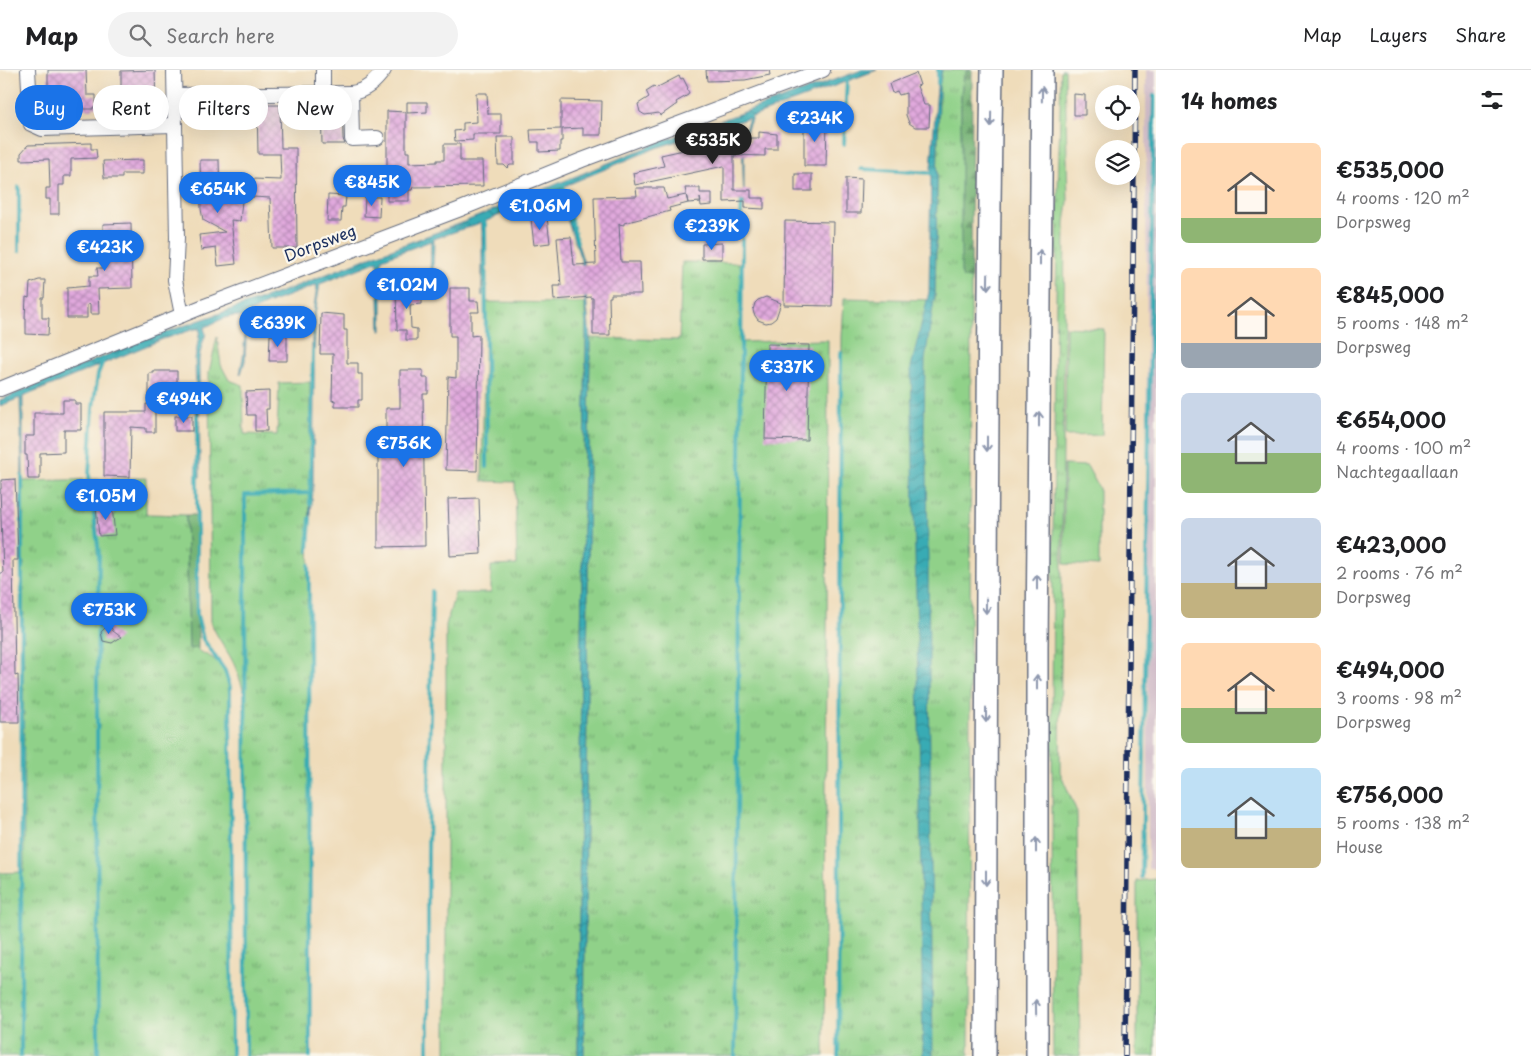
<!DOCTYPE html>
<html lang="en">
<head>
<meta charset="utf-8">
<style>
	body { margin:0; font-family:"Playpen Sans",sans-serif; background:#f2f2f2; color:#202124; height:100vh; display:flex; flex-direction:column; font-size:19px; white-space:nowrap }
	* { box-sizing:border-box; margin:0 }
	p { font-size:16px; color:#757577 }
	.icon { flex:none; width:28px; height:28px; fill:none; stroke:currentColor; stroke-width:2; stroke-linecap:round; stroke-linejoin:round }
	.map { position:relative; flex:1; overflow:hidden }
	.panel { display:flex; flex-direction:column; background:#fff; width:375px }
	.panel>* { flex:none }
	.hud { position:absolute; left:15px; top:15px; width:475px; height:45px; display:flex; gap:10px }
	.fabs { position:absolute; left:1095px; top:15px; display:grid; gap:10px }
	.fabs a { display:grid; place-items:center; width:45px; height:45px; border-radius:50%; background:#fff; box-shadow:0 5px 20px #0002; font-size:25px }
	.price { position:absolute; translate:-50% -42px; padding:0 11px; border-radius:18px; background:#1a73e8; color:#fff; font-size:16px; line-height:32px; filter:drop-shadow(0 1px 2px #0008) }
	.price::after { content:''; position:absolute; left:50%; top:30px; width:15px; height:11px; margin-left:-8px; background:inherit; clip-path:polygon(0 0,100% 0,50% 100%) }
	.price.selected { background:#222; color:#fff }
	ul { padding:0; list-style:none }
	li { display:flex; align-items:center; gap:15px; height:125px; padding:0 25px }
	li span { display:grid; place-items:center; flex:none; width:140px; height:100px; border-radius:8px; color:#555 }
	li>.icon { margin-inline-start:auto }
	span .icon { width:60px; height:60px; fill:#fffc; stroke-width:1 }
	li b { font-size:21px }
	h2 { display:flex; justify-content:space-between; align-items:center; height:60px; padding:0 25px; font-size:21px }
	.chip { padding:0 18px; border-radius:22px; background:#fff; box-shadow:0 5px 20px #0002; font-size:18px; line-height:45px }
	.chip.selected { background:#1a73e8; color:#fff }
	header { display:flex; align-items:center; gap:30px; box-sizing:border-box; height:70px; padding:0 25px; background:#fff; border-bottom:1px solid #e0e0e0 }
	header strong { font-size:24px }
	nav { display:flex; gap:28px; margin-inline-start:auto; font-size:18px }
	.search { width:350px; height:45px; background:#f2f2f2; display:flex; align-items:center; gap:12px; box-sizing:border-box; padding:0 18px; border-radius:28px; color:#757577; font-size:19px }
	main { display:flex; flex:1; min-height:0 }
	.map>svg:first-child { display:block }
</style>
</head>
<body>
<header>
<strong>Map</strong>
<div class="search"><svg class="icon" aria-label="search" viewBox="0 0 24 24"><circle cx="10" cy="10" r="6"/><path d="M15 15l6 6"/></svg>Search here</div>
<nav><a>Map</a><a>Layers</a><a>Share</a></nav>
</header>
<main>
<div class="map">
<svg width="1156" height="986" viewBox="0 0 1156 986">
	<defs>
		<pattern id="grass-tufts" width="24" height="20" patternUnits="userSpaceOnUse" patternTransform="scale(1.25)"><rect width="24" height="20" fill="#90d189"/><path d="M3 7l-1-3M5 7V3M7 7l1-3M15 17l-1-3M17 17v-4M19 17l1-3" fill="none" stroke="#75aa73"/></pattern>
		<pattern id="forest-firs" width="22" height="20" patternUnits="userSpaceOnUse" patternTransform="scale(1.25)"><rect width="22" height="20" fill="#74b375"/><path d="M5 1l3.5 6h-7zM16 11l3.5 6h-7z" fill="#5e9263"/></pattern>
		<pattern id="water-waves" width="16" height="10" patternUnits="userSpaceOnUse" patternTransform="scale(1.25)"><rect width="16" height="10" fill="#39abb4"/><path d="M0 5q4-4 8 0t8 0" fill="none" stroke="#2f8c96"/></pattern>
		<pattern id="building-cross-hatch" width="8" height="8" patternUnits="userSpaceOnUse" patternTransform="scale(1.25)"><rect width="8" height="8" fill="#e1a9dd"/><path d="M0 0l8 8M0 8l8-8" fill="none" stroke="#b68ab6"/></pattern>
	</defs>
	<rect width="100%" height="100%" fill="#fbf7ec"/>
	<filter id="ink" filterUnits="userSpaceOnUse"><feTurbulence type="fractalNoise" baseFrequency=".02" numOctaves="2"/><feDisplacementMap in="SourceGraphic" scale="10" xChannelSelector="R" yChannelSelector="G"/><feConvolveMatrix kernelMatrix="1 2 1 2 8 2 1 2 1" color-interpolation-filters="sRGB"/></filter>
	<filter id="wash" filterUnits="userSpaceOnUse"><feTurbulence type="fractalNoise" baseFrequency=".0096" numOctaves="4" result="noise"/><feDisplacementMap in="SourceGraphic" scale="20" xChannelSelector="R" yChannelSelector="G"/><feGaussianBlur stdDeviation="1.12" result="paint"/><feColorMatrix in="noise" values="0 0 0 0 0 0 0 0 0 0 0 0 0 0 0 0 0 1.4 0 .05"/><feComposite in="paint" operator="in"/></filter>
	<g filter="url(#wash)">
		<rect width="100%" height="100%" fill="#efdcba"/>
		<polygon fill="#d1bdc9" points="1146,0 1156,0 1156,799 1148,799"/>
		<g fill="url(#grass-tufts)" stroke="#568074">
			<path d="M942,0H970C962,4 962,16 961,24L963,208L971,209L969,986H839L842,267L844,228L935,230L939,17Z"/>
			<path d="M1061,0H1065L1068,132L1065,153L1060,702L1077,742L1080,986H1053C1051,657 1052,328 1061,0Z"/>
			<polygon points="682,192 741,193 740,272 828,270 827,588 824,986 584,986 590,268 679,270"/>
			<polygon points="485,232 585,233 586,268 581,571 578,986 446,986 446,555 455,523 491,523 491,496 517,495 515,412 482,411"/>
			<path d="M217,267L221,295L229,310L243,315L244,364L277,365L279,313L310,312C308,537 312,761 311,986H247L244,623C241,612 237,600 232,590C225,577 216,566 211,552L209,302Z"/>
			<path d="M146,408V444L186,445L189,578H198V581C222,590 225,600 230,624L232,986H0V803L24,802L23,411Z"/>
			<polygon points="1156,809 1155,986 1137,986 1137,811"/>
		</g>
		<g fill="url(#forest-firs)" stroke="#48716a">
			<polygon points="970,0 972,0 971,209 963,208 961,203 961,24 963,10 966,2"/>
			<polygon points="186,445 198,445 198,578 189,579"/>
		</g>
		<g fill="#90d189" stroke="#568074">
			<polygon points="1066,257 1104,259 1102,365 1065,366"/>
			<polygon points="1064,395 1087,396 1099,418 1099,496 1064,494"/>
		</g>
		<g fill="url(#water-waves)" stroke="#2a6d89">
			<path d="M862,0H877L752,47L744,67V136L742,69L749,48L656,78L562,117V124L583,190L590,268L584,986H578L581,571L586,268L585,233L581,190L557,120L484,152L482,226V160L480,153L434,169L433,208L430,209L431,171L382,189V261H380L378,191L320,214L315,245L313,420L310,458V437L312,420V272L313,244L317,215L267,234L250,242L247,250L245,291L241,304H240L244,281L245,250C235,240 214,253 204,258L206,264L202,275L199,289L200,407H198L195,289L200,259H195L163,269L23,327V409H22L20,328L0,336V330L140,271L281,222L370,187L459,154L657,73Z"/>
			<polygon points="940,0 942,0 939,17 935,224 925,290 924,370 927,392 933,986 923,986 919,650 914,442 911,297 929,222 931,98 937,17"/>
		</g>
		<g fill="none" stroke-linecap="round" stroke-linejoin="round">
			<g stroke="#39abb4" stroke-width="4">
				<polyline points="938,13 938,0"/>
				<polyline points="844,74 847,8"/>
				<polyline points="861,99 935,103"/>
				<polyline points="563,114 567,135 577,172"/>
				<polyline points="19,117 19,181"/>
				<polyline points="483,150 485,154 487,397"/>
				<polyline points="197,346 197,545 203,569 225,601 230,617 232,986"/>
				<polyline points="310,434 313,281"/>
				<polyline points="308,481 310,448"/>
				<polyline points="309,495 310,986"/>
				<polyline points="1142,807 1154,26"/>
				<polyline points="21,986 22,406"/>
				<polyline points="98,986 97,605 99,484 89,405 93,338 98,304 103,291"/>
				<polyline points="246,986 245,427 245,425 311,423"/>
				<polyline points="428,986 428,784 432,521"/>
				<path d="M735,986C735,714 740,442 742,169L741,146L742,128"/>
				<polyline points="838,986 841,283"/>
			</g>
		</g>
		<g id="blocks">
			<g fill="url(#building-cross-hatch)">
				<polygon points="48,0 86,0 87,25 96,25 96,37 93,37 93,39 48,39 48,38 45,38 44,25 48,25"/>
				<polygon points="155,0 156,38 142,38 142,31 121,31 121,1"/>
				<polygon points="706,0 769,0 770,5 745,10 707,11"/>
				<polygon points="916,3 920,15 917,16 924,35 930,35 929,57 915,57 909,53 906,45 906,23 899,25 897,21 892,23 889,14"/>
				<polygon points="679,6 681,9 683,8 688,18 687,19 689,23 688,25 676,32 677,34 660,46 659,43 645,45 640,42 638,34 649,27 646,21 654,16 656,18"/>
				<polygon points="476,23 487,23 488,44 501,44 501,64 473,64 473,70 455,71 454,61 463,60 463,53 477,52"/>
				<polygon points="1074,24 1085,25 1085,45 1074,45"/>
				<polygon points="561,30 602,31 601,65 583,65 583,58 562,59 562,71 560,71 560,81 539,82 539,72 531,72 530,60 561,59"/>
				<polygon points="333,32 342,32 343,69 345,74 322,74 321,34 333,33"/>
				<polygon points="407,32 427,32 427,42 407,43"/>
				<polygon points="257,33 268,33 268,35 280,35 281,78 296,78 297,178 272,178 270,128 252,127 253,109 281,110 280,84 258,84"/>
				<polygon points="387,41 406,42 406,82 409,82 409,93 437,92 437,90 444,90 444,74 460,74 460,91 482,91 483,116 413,117 412,120 409,120 409,131 387,131"/>
				<polygon points="804,50 827,51 826,96 804,96"/>
				<polygon points="759,62 777,64 777,79 765,79 765,86 734,85 734,120 751,120 751,128 764,128 764,139 745,138 745,131 724,132 724,96 635,115 633,103 664,96 661,85 715,73 715,72 750,71 750,68 759,68"/>
				<polygon points="497,67 514,67 514,95 510,95 507,98 504,95 498,95"/>
				<polygon points="91,73 91,79 96,79 97,88 71,89 71,106 64,106 64,115 59,115 59,144 50,144 50,129 46,129 46,118 50,118 49,89 21,90 21,83 28,75"/>
				<polygon points="143,90 143,104 122,104 122,108 104,108 103,91"/>
				<polygon points="200,90 219,90 220,129 242,131 240,151 231,150 236,194 218,196 216,178 201,180 199,165 225,162 203,150 201,139"/>
				<polygon points="350,98 364,99 364,113 349,112"/>
				<rect x="795" y="104" width="17" height="17"/>
				<polygon points="846,108 862,109 861,143 846,143"/>
				<polygon points="636,118 664,118 667,129 686,125 688,133 669,138 670,141 624,153 624,155 619,154 621,192 640,192 641,224 611,224 611,227 609,227 610,265 593,265 593,228 591,228 591,227 554,230 553,216 561,216 557,168 571,167 574,195 596,194 594,127 637,126"/>
				<polygon points="685,118 700,118 700,123 712,123 712,135 701,136 700,128 701,132 688,133"/>
				<polygon points="328,125 346,126 345,137 342,137 341,151 327,151"/>
				<polygon points="365,127 380,127 379,147 364,146"/>
				<polygon points="547,147 550,173 534,175 531,149"/>
				<polygon points="785,151 834,152 832,236 784,235"/>
				<polygon points="131,153 132,218 98,219 99,244 90,244 90,234 87,235 87,248 67,248 67,218 89,216 89,206 98,206 97,198 104,198 103,154"/>
				<polygon points="722,173 722,189 702,189 702,174"/>
				<polygon points="39,210 45,210 44,228 42,228 42,248 49,248 48,265 26,264 26,249 25,249 26,227 29,228 30,213"/>
				<polygon points="396,218 422,218 422,234 410,235 411,258 417,259 417,270 406,270 406,260 397,260"/>
				<polygon points="450,218 470,218 470,231 478,231 479,242 471,242 471,266 479,265 477,401 446,400 448,307 456,308 456,266 450,266"/>
				<polygon points="766,227 781,233 776,248 771,252 766,253 758,250 754,244 753,240 755,233 758,230"/>
				<polygon points="321,243 344,245 344,260 347,260 347,293 358,293 358,304 362,304 362,330 358,330 358,337 335,337 335,330 332,331 333,284 320,284"/>
				<polygon points="270,265 287,265 287,291 269,291"/>
				<polygon points="767,274 809,275 807,370 765,369"/>
				<polygon points="400,300 423,300 423,308 428,308 428,324 423,324 425,476 378,477 378,383 386,383 386,338 400,338"/>
				<polygon points="154,301 177,301 177,316 180,316 180,326 149,326 149,303 154,303"/>
				<polygon points="269,321 269,339 266,339 267,361 255,361 255,345 247,345 246,322"/>
				<polygon points="63,330 75,330 75,334 81,334 81,360 64,360 64,382 40,383 40,409 28,409 27,385 25,385 25,366 34,366 34,343 63,343"/>
				<polygon points="146,334 155,334 155,362 146,362 146,358 131,357 130,407 104,406 104,342 146,342"/>
				<rect x="175" y="346" width="17" height="15"/>
				<polygon points="15,409 18,482 18,490 13,490 15,606 18,605 19,652 0,652 0,503 3,503 0,419 1,419 1,410"/>
				<polygon points="479,428 481,484 450,486 448,429"/>
				<polygon points="112,436 115,465 99,466 96,438"/>
				<polygon points="109,554 113,561 121,567 112,573 103,571 101,562"/>
			</g>
		</g>
	</g>
	<g filter="url(#ink)">
		<use href="#blocks" fill-opacity="0" stroke="#656c7e" stroke-width="1"/>
		<g fill="none" stroke-linecap="round" stroke-linejoin="round">
			<defs>
				<g id="minor">
					<polyline points="28,0 31,54 42,59 174,55"/>
					<polyline points="174,0 177,168 175,210 182,245"/>
					<polyline points="323,0 323,23"/>
					<path d="M351,23C366,21 375,12 384,0"/>
					<polyline points="175,25 351,23 352,69 377,68"/>
					<polyline points="0,319 202,237 458,140 582,90 823,0"/>
				</g>
				<g id="highway">
					<path d="M985,986C987,657 986,329 992,0"/>
					<polyline points="1037,986 1037,578 1042,0"/>
				</g>
			</defs>
			<use href="#minor" stroke="#656c7e" stroke-width="16"/>
			<use href="#highway" stroke="#656c7e" stroke-width="24"/>
			<use href="#minor" stroke="#fff" stroke-width="14"/>
			<use href="#highway" stroke="#fff" stroke-width="21"/>
			<defs>
				<polyline id="rail" points="1125,986 1135,0"/>
			</defs>
			<use href="#rail" stroke="#1b2f5e" stroke-width="5.5"/>
			<use href="#rail" stroke="#fbf7ec" stroke-width="4" stroke-dasharray="11" stroke-linecap="butt"/>
		</g>
		<defs><path id="oneway-shaft" d="M-6 0H5M1.5-3L5.5 0L1.5 3" fill="none" stroke-width="1.6" stroke-linecap="round" stroke-linejoin="round" transform="scale(1.25)"/></defs>
		<g stroke="#8d97ae">
			<use href="#oneway-shaft" transform="translate(1042 24) rotate(-89)"/>
			<use href="#oneway-shaft" transform="translate(991 49) rotate(91)"/>
			<use href="#oneway-shaft" transform="translate(1040 187) rotate(-90)"/>
			<use href="#oneway-shaft" transform="translate(988 212) rotate(91)"/>
			<use href="#oneway-shaft" transform="translate(1039 349) rotate(-90)"/>
			<use href="#oneway-shaft" transform="translate(987 374) rotate(90)"/>
			<use href="#oneway-shaft" transform="translate(1037 512) rotate(-90)"/>
			<use href="#oneway-shaft" transform="translate(986 536) rotate(90)"/>
			<use href="#oneway-shaft" transform="translate(1037 612) rotate(-90)"/>
			<use href="#oneway-shaft" transform="translate(986 645) rotate(90)"/>
			<use href="#oneway-shaft" transform="translate(1036 775) rotate(-90)"/>
			<use href="#oneway-shaft" transform="translate(986 808) rotate(90)"/>
			<use href="#oneway-shaft" transform="translate(1036 937) rotate(-91)"/>
		</g>
	</g>
	<g text-anchor="middle" stroke-width="4.5" stroke-linejoin="round" paint-order="stroke">
		<g font-size="16" fill="#1b2f5e" stroke="#fbf7ec">
			<text transform="translate(320 173) rotate(-21)" y="6">Dorpsweg</text>
		</g>
	</g>
</svg>
<div class="fabs">
<a><svg class="icon" aria-label="locate" viewBox="0 0 24 24"><circle cx="12" cy="12" r="6"/><path d="M12 2v4M12 18v4M2 12h4M18 12h4"/></svg></a>
<a><svg class="icon" aria-label="layers" viewBox="0 0 24 24"><path d="M12 4l9 5-9 5-9-5zM3 14l9 5 9-5"/></svg></a>
</div>
<b class="price" style="left:815px;top:73px">€234K</b>
<b class="price selected" style="left:713px;top:95px">€535K</b>
<b class="price" style="left:372px;top:137px">€845K</b>
<b class="price" style="left:218px;top:144px">€654K</b>
<b class="price" style="left:540px;top:161px">€1.06M</b>
<b class="price" style="left:712px;top:181px">€239K</b>
<b class="price" style="left:105px;top:202px">€423K</b>
<b class="price" style="left:407px;top:240px">€1.02M</b>
<b class="price" style="left:278px;top:278px">€639K</b>
<b class="price" style="left:787px;top:322px">€337K</b>
<b class="price" style="left:184px;top:354px">€494K</b>
<b class="price" style="left:404px;top:398px">€756K</b>
<b class="price" style="left:106px;top:451px">€1.05M</b>
<b class="price" style="left:109px;top:565px">€753K</b>
<div class="hud">
<a class="chip selected">Buy</a>
<a class="chip">Rent</a>
<a class="chip">Filters</a>
<a class="chip">New</a>
</div>
</div>
<section class="panel">
<h2>14 homes<svg class="icon" aria-label="filters" viewBox="0 0 24 24"><path d="M4 7h16M4 17h16"/><circle cx="9" cy="7" r="2"/><circle cx="15" cy="17" r="2"/></svg></h2>
<ul>
<li><span style="background:linear-gradient(#ffd9b3 75%,#8fb573 0)"><svg class="icon" aria-label="home" viewBox="0 0 24 24"><path d="M3 11l9-7 9 7M6 9v11h12V9"/></svg></span><div><b>€535,000</b><p>4 rooms · 120 m²</p><p>Dorpsweg</p></div></li>
<li><span style="background:linear-gradient(#ffd9b3 75%,#9aa5b1 0)"><svg class="icon" aria-label="home" viewBox="0 0 24 24"><path d="M3 11l9-7 9 7M6 9v11h12V9"/></svg></span><div><b>€845,000</b><p>5 rooms · 148 m²</p><p>Dorpsweg</p></div></li>
<li><span style="background:linear-gradient(#c9d6e8 60%,#8fb573 0)"><svg class="icon" aria-label="home" viewBox="0 0 24 24"><path d="M3 11l9-7 9 7M6 9v11h12V9"/></svg></span><div><b>€654,000</b><p>4 rooms · 100 m²</p><p>Nachtegaallaan</p></div></li>
<li><span style="background:linear-gradient(#c9d6e8 65%,#c2b280 0)"><svg class="icon" aria-label="home" viewBox="0 0 24 24"><path d="M3 11l9-7 9 7M6 9v11h12V9"/></svg></span><div><b>€423,000</b><p>2 rooms · 76 m²</p><p>Dorpsweg</p></div></li>
<li><span style="background:linear-gradient(#ffd9b3 65%,#8fb573 0)"><svg class="icon" aria-label="home" viewBox="0 0 24 24"><path d="M3 11l9-7 9 7M6 9v11h12V9"/></svg></span><div><b>€494,000</b><p>3 rooms · 98 m²</p><p>Dorpsweg</p></div></li>
<li><span style="background:linear-gradient(#bfe0f5 60%,#c2b280 0)"><svg class="icon" aria-label="home" viewBox="0 0 24 24"><path d="M3 11l9-7 9 7M6 9v11h12V9"/></svg></span><div><b>€756,000</b><p>5 rooms · 138 m²</p><p>House</p></div></li>
</ul>
</section>
</main>
</body>
</html>
